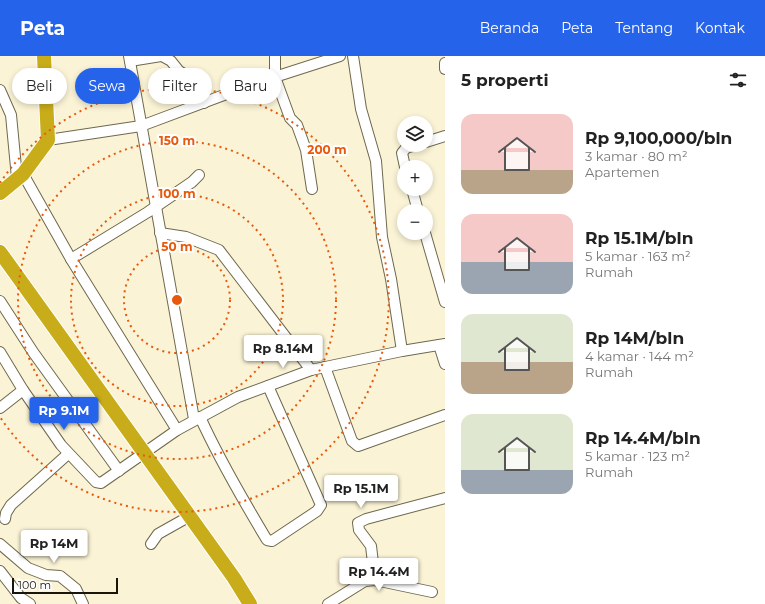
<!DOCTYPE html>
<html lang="id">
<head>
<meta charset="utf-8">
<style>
	body { margin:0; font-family:Montserrat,sans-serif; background:#f2f2f2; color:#222; height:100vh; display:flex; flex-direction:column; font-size:15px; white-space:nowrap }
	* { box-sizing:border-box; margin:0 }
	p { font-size:13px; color:#767676 }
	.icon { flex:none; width:22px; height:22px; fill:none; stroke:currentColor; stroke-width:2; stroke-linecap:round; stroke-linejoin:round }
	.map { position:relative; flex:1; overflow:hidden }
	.panel { display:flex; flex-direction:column; background:#fff; width:320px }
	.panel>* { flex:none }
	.hud { position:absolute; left:12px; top:12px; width:373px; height:36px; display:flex; gap:8px }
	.tools { position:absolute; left:397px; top:60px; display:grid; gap:8px }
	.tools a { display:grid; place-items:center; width:36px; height:36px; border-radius:50%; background:#fff; box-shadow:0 2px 6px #0003; font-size:20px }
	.scale { position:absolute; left:12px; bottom:10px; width:106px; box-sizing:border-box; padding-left:4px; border:2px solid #18160b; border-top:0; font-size:11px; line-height:14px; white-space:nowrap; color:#18160b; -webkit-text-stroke:3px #fff; paint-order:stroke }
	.price { position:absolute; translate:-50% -34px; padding:0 9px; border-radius:4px; background:#fff; color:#222; font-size:13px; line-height:26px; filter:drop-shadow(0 1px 2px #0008) }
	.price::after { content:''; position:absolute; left:50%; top:24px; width:12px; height:9px; margin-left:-6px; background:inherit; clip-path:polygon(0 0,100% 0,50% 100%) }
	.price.on { background:#2563eb; color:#fff }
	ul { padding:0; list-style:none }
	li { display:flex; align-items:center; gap:12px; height:100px; padding:0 16px }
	li span { display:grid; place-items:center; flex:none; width:112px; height:80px; border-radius:12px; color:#555 }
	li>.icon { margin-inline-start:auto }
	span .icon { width:48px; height:48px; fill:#fffc; stroke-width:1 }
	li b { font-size:17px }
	h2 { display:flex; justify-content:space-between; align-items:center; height:48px; padding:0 16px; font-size:17px }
	.pill { padding:0 14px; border-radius:18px; background:#fff; box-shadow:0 2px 6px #0003; font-size:14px; line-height:36px }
	.pill.on { background:#2563eb; color:#fff }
	header { display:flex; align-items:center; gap:24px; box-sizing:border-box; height:56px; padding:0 20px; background:#2563eb; color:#fff }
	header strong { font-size:19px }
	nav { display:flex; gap:22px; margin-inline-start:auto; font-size:14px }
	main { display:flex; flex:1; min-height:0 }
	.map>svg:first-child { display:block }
</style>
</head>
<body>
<header>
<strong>Peta</strong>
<nav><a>Beranda</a><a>Peta</a><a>Tentang</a><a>Kontak</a></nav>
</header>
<main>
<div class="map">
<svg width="445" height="548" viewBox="0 0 445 548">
	<rect width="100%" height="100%" fill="#faf3d5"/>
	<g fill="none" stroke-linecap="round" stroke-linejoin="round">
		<defs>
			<g id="minor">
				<polyline points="129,0 194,363"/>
				<polyline points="162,0 171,5 179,15 193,23 200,33 204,47"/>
				<polyline points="275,0 275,21 290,62 297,69 306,94 312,133"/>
				<polyline points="353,0 361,53 376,105 382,181 391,223 402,295"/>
				<polyline points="130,5 161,0"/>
				<polyline points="445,7 445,13"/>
				<polyline points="0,34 11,59 17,122"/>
				<polyline points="48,84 141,70 256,27 340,0"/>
				<polyline points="426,86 445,80"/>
				<polyline points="405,111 402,97 406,92 415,89"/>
				<polyline points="23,118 71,203 177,374"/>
				<polyline points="412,133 418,155"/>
				<polyline points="160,177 186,181 219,194 311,314"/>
				<polyline points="425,177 445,246"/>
				<polyline points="71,203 148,156 192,126 199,119"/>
				<polyline points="0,245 33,296 119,415"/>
				<polyline points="439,289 445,308"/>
				<polyline points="0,296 23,334 61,389 96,426 101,427 177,374 238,341 311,314 402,295 445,288"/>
				<polyline points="325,311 352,385 358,390 445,359"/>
				<polyline points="0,352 23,334"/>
				<path d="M200,361C219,403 243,444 267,484L272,485L317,455L321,449L268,330"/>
				<polyline points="5,463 6,457 11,449 68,398"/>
				<polyline points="0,488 28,512 46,519 60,520 76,533 83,548"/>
				<polyline points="151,488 158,478 190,460"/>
				<polyline points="0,515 21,542 30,548"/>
				<polyline points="375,524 371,490 359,474 358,467 366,463 445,442"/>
				<polyline points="328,548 365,525 375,524 432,536"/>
			</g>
			<g id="highway">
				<polyline points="0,137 23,118 48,84 44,0"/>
				<polyline points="0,196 234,522 250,548"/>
			</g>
		</defs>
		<use href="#minor" stroke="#6e684d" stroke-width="12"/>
		<use href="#highway" stroke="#fff" stroke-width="16"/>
		<use href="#minor" stroke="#fff" stroke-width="10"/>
		<use href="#highway" stroke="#c9ac19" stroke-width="14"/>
	</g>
	<g fill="none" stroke="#e8590c" stroke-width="2" stroke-dasharray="2 4">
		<circle cx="177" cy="244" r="53"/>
		<circle cx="177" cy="244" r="106"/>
		<circle cx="177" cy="244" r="159"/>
		<path d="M0 127A212 212 0 1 1 0 361"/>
	</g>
	<circle cx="177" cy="244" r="6" fill="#e8590c" stroke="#fff" stroke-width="2"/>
	<g font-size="12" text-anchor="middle" font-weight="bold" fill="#e8590c" stroke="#fff" stroke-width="4" stroke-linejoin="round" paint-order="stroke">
		<text x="177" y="89">150 m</text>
		<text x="327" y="98">200 m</text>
		<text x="177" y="142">100 m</text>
		<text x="177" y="195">50 m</text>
	</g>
</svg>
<div class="tools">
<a><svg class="icon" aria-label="layers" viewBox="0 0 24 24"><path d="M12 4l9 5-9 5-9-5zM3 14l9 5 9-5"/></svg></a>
<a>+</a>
<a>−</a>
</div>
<div class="scale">100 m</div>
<b class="price" style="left:283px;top:313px">Rp 8.14M</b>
<b class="price on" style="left:64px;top:375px">Rp 9.1M</b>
<b class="price" style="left:361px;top:453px">Rp 15.1M</b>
<b class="price" style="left:54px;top:508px">Rp 14M</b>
<b class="price" style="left:379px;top:536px">Rp 14.4M</b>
<div class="hud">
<a class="pill">Beli</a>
<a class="pill on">Sewa</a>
<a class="pill">Filter</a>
<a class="pill">Baru</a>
</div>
</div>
<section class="panel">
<h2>5 properti<svg class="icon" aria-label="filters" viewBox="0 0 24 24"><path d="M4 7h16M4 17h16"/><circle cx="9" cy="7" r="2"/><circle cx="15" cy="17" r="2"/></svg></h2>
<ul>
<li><span style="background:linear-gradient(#f6c9c9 70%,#b9a48a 0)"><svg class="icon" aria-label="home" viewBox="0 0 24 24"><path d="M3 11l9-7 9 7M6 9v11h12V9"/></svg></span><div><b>Rp 9,100,000/bln</b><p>3 kamar · 80 m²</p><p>Apartemen</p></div></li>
<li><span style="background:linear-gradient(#f6c9c9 60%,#9aa5b1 0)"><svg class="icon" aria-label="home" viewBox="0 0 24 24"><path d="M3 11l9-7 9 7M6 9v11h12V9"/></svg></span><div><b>Rp 15.1M/bln</b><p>5 kamar · 163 m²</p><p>Rumah</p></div></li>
<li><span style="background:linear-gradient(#dfe7d0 60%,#b9a48a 0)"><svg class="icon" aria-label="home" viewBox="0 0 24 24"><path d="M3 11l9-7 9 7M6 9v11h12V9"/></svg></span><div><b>Rp 14M/bln</b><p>4 kamar · 144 m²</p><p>Rumah</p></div></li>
<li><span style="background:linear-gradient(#dfe7d0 70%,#9aa5b1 0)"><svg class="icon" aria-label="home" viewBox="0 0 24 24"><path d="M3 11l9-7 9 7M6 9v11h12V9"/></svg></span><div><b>Rp 14.4M/bln</b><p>5 kamar · 123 m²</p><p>Rumah</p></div></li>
</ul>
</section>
</main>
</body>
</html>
